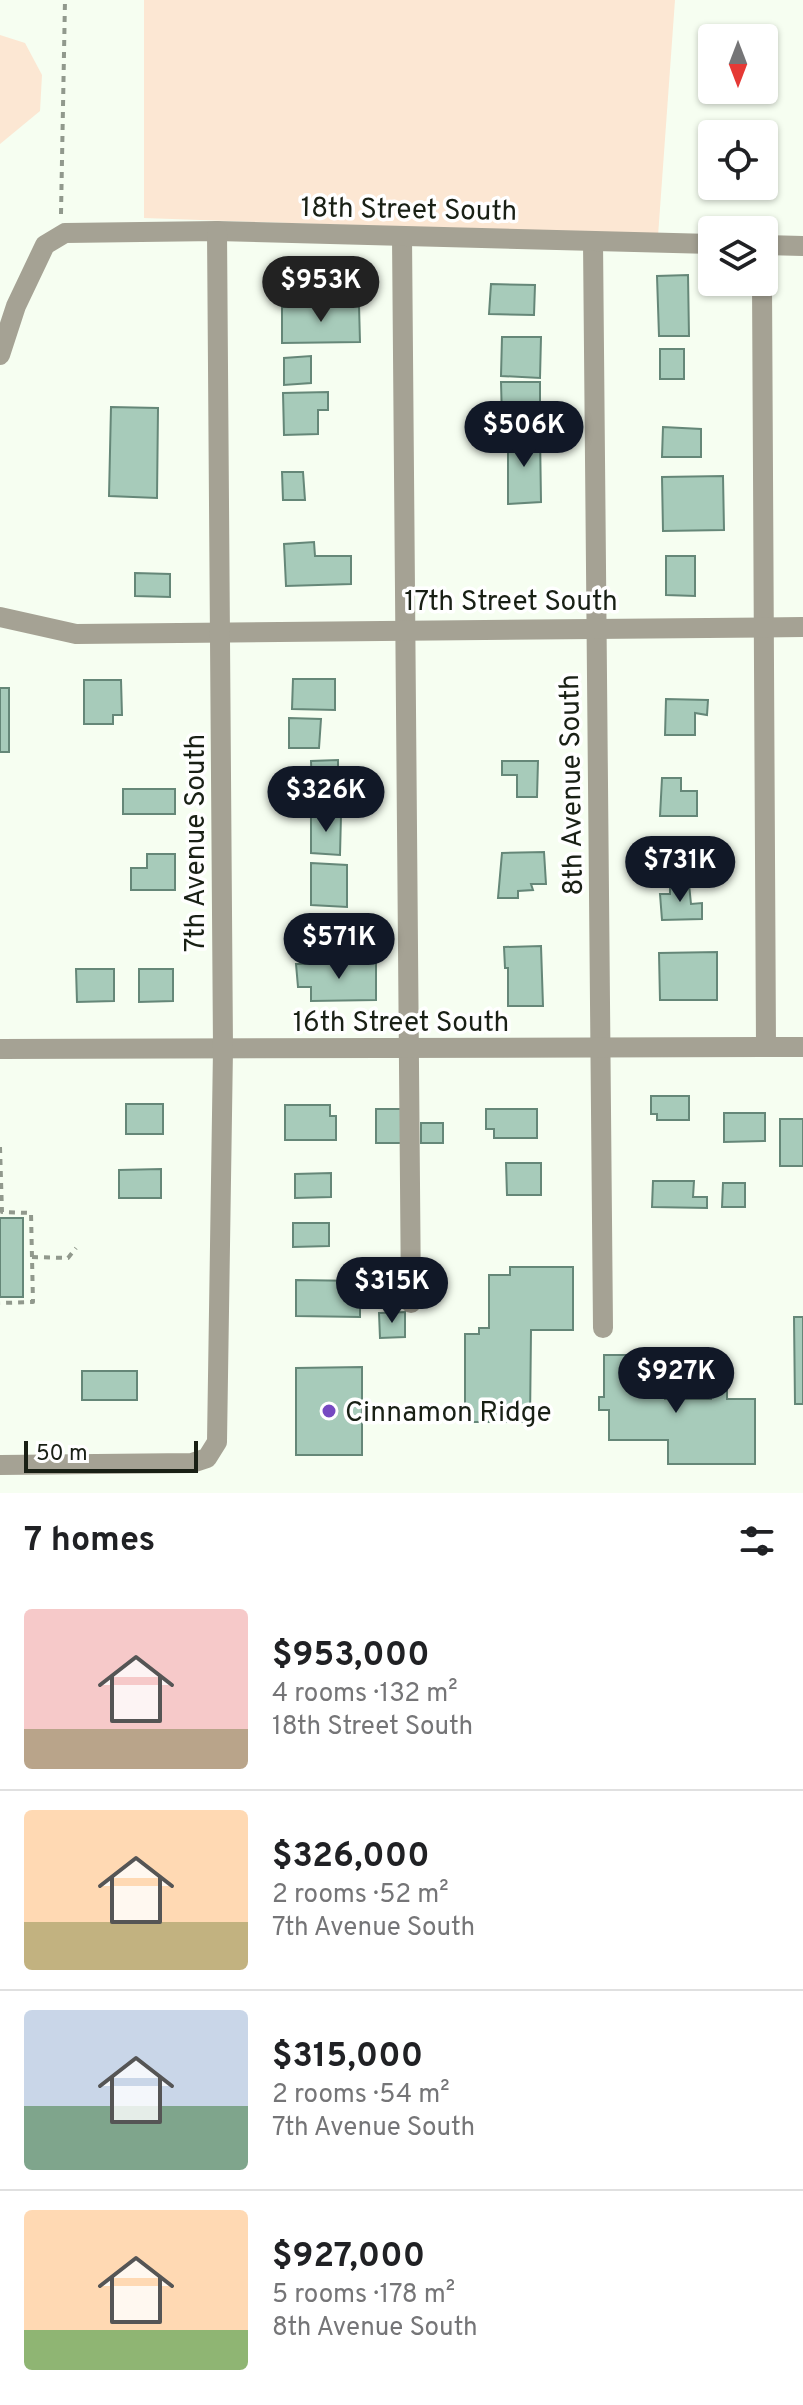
<!DOCTYPE html>
<html lang="en">
<head>
<meta charset="utf-8">
<style>
	body { margin:0; font-family:Overpass,sans-serif; background:#f6f6f6; color:#202124; height:100vh; display:flex; flex-direction:column; font-size:30px; white-space:nowrap }
	* { box-sizing:border-box; margin:0 }
	p { font-size:26px; color:#757577 }
	.icon { flex:none; width:44px; height:44px; fill:none; stroke:currentColor; stroke-width:2; stroke-linecap:round; stroke-linejoin:round }
	.map { position:relative; height:1493px; overflow:hidden }
	.panel { display:flex; flex-direction:column; background:#fff; flex:1 }
	.panel>* { flex:none }
	.needle { width:52px; rotate:180deg }
	.tools { position:absolute; left:698px; top:24px; display:grid; gap:16px }
	.tools a { display:grid; place-items:center; width:80px; height:80px; border-radius:8px; background:#fff; box-shadow:0 2px 6px #0004; font-size:40px }
	.scale { position:absolute; left:24px; bottom:20px; width:174px; box-sizing:border-box; padding-left:8px; border:4px solid #192015; border-top:0; font-size:22px; line-height:28px; white-space:nowrap; color:#192015; -webkit-text-stroke:6px #fff; paint-order:stroke }
	.price { position:absolute; translate:-50% -68px; padding:0 18px; border-radius:28px; background:#111827; color:#fff; font-size:26px; line-height:52px; filter:drop-shadow(0 2px 4px #0008) }
	.price::after { content:''; position:absolute; left:50%; top:48px; width:24px; height:18px; margin-left:-12px; background:inherit; clip-path:polygon(0 0,100% 0,50% 100%) }
	.price.on { background:#222; color:#fff }
	ul { padding:0; list-style:none }
	li { display:flex; align-items:center; gap:24px; height:200px; padding:0 24px }
	li+li { border-top:2px solid #e0e0e0 }
	li span { display:grid; place-items:center; flex:none; width:224px; height:160px; border-radius:8px; color:#555 }
	li>.icon { margin-inline-start:auto }
	span .icon { width:96px; height:96px; fill:#fffc; stroke-width:1 }
	li b { font-size:34px }
	h2 { display:flex; justify-content:space-between; align-items:center; height:96px; padding:0 24px; font-size:34px }
	.map>svg:first-child { display:block }
</style>
</head>
<body>
<div class="map">
<svg width="803" height="1493" viewBox="0 0 803 1493">
	<rect width="100%" height="100%" fill="#f6fef1"/>
	<g fill="#fce7d3">
		<polygon points="144,0 675,0 658,236 144,218"/>
		<polygon points="0,35 25,43 42,75 40,111 0,144"/>
	</g>
	<g fill="#a7cbba" stroke="#658778" stroke-width="2">
		<polygon points="688,275 689,336 659,336 657,276"/>
		<polygon points="491,284 535,285 534,315 489,314"/>
		<polygon points="359,305 360,342 282,343 282,307"/>
		<polygon points="502,337 541,337 540,378 501,376"/>
		<rect x="660" y="349" width="24" height="30"/>
		<polygon points="311,356 311,383 284,385 284,358"/>
		<polygon points="501,382 540,382 540,407 533,407 534,420 502,420"/>
		<polygon points="328,392 328,410 318,410 318,434 284,435 283,393"/>
		<polygon points="111,407 158,408 157,498 109,496"/>
		<polygon points="663,427 701,429 701,457 662,457"/>
		<polygon points="540,434 541,502 508,504 508,435"/>
		<polygon points="282,472 303,472 305,500 283,500"/>
		<polygon points="723,476 724,530 663,531 662,477"/>
		<polygon points="314,542 315,556 351,556 351,584 286,586 284,544"/>
		<polygon points="666,556 695,556 695,596 666,595"/>
		<polygon points="135,573 170,574 170,597 135,596"/>
		<polygon points="293,679 335,679 335,710 292,709"/>
		<polygon points="84,680 121,680 122,715 113,715 113,724 84,724"/>
		<rect x="0" y="688" width="9" height="64"/>
		<polygon points="666,699 708,700 707,715 695,713 695,735 665,735"/>
		<polygon points="289,718 321,719 319,748 289,748"/>
		<polygon points="338,760 338,803 325,803 325,790 312,790 311,761"/>
		<polygon points="502,761 538,761 537,797 517,797 517,775 502,775"/>
		<polygon points="662,778 681,778 681,791 697,791 697,816 660,816"/>
		<rect x="123" y="789" width="52" height="25"/>
		<polygon points="311,815 341,815 340,855 311,853"/>
		<polygon points="544,852 546,884 531,884 533,890 518,891 518,898 498,898 502,853"/>
		<polygon points="147,854 175,854 175,890 131,890 131,868 147,868"/>
		<polygon points="311,863 347,865 347,907 311,905"/>
		<polygon points="670,884 689,884 691,904 702,903 702,919 662,920 660,894 670,894"/>
		<polygon points="541,946 543,1006 508,1006 508,968 505,968 504,947"/>
		<polygon points="717,952 717,1000 660,1000 659,953"/>
		<polygon points="376,962 376,1000 311,1001 311,987 298,987 296,964"/>
		<polygon points="76,969 114,969 114,1001 77,1002"/>
		<polygon points="139,969 173,969 173,1001 139,1002"/>
		<polygon points="651,1096 689,1096 689,1120 657,1120 657,1114 651,1114"/>
		<rect x="126" y="1104" width="37" height="30"/>
		<polygon points="285,1105 330,1105 330,1116 336,1116 336,1140 285,1140"/>
		<polygon points="376,1109 403,1109 404,1143 376,1143"/>
		<polygon points="486,1109 537,1109 537,1138 494,1138 494,1129 486,1129"/>
		<polygon points="724,1113 765,1113 765,1141 724,1142"/>
		<rect x="780" y="1119" width="23" height="47"/>
		<rect x="421" y="1123" width="22" height="20"/>
		<polygon points="506,1163 541,1163 541,1195 507,1195"/>
		<polygon points="161,1169 161,1198 119,1198 119,1170"/>
		<polygon points="331,1173 331,1197 295,1198 295,1174"/>
		<polygon points="653,1181 694,1181 693,1197 707,1197 707,1208 652,1207"/>
		<polygon points="723,1183 745,1183 745,1207 722,1207"/>
		<rect x="0" y="1218" width="23" height="79"/>
		<polygon points="293,1223 329,1223 329,1246 293,1247"/>
		<polygon points="510,1267 573,1267 573,1330 531,1330 530,1422 465,1422 465,1334 479,1334 479,1328 489,1328 489,1275 510,1275"/>
		<polygon points="296,1280 360,1281 360,1317 296,1316"/>
		<polygon points="405,1312 405,1337 380,1338 379,1313"/>
		<polygon points="794,1317 803,1317 803,1404 795,1404"/>
		<polygon points="604,1355 665,1355 665,1399 711,1399 711,1384 727,1384 727,1399 755,1399 755,1464 668,1464 668,1440 609,1440 609,1410 599,1410 599,1397 604,1397"/>
		<polygon points="362,1367 362,1455 296,1455 296,1368"/>
		<rect x="82" y="1371" width="55" height="29"/>
	</g>
	<g fill="none" stroke-linecap="round" stroke-linejoin="round">
		<g stroke="#91998d" stroke-width="4" stroke-dasharray="6 6" stroke-linecap="butt">
			<polyline points="61,214 65,0"/>
			<polyline points="0,1147 2,1212 31,1213 33,1302 0,1303"/>
			<polyline points="32,1257 68,1258 76,1248"/>
		</g>
		<g stroke="#a5a294" stroke-width="20">
			<polyline points="402,236 411,1303"/>
			<polyline points="593,241 603,1328"/>
			<polyline points="764,245 803,246"/>
			<polyline points="762,282 766,1047"/>
			<polyline points="0,355 16,306 45,245 65,233 217,231 712,244"/>
			<polyline points="0,617 76,634 803,627"/>
			<polyline points="0,1049 803,1047"/>
			<polyline points="0,1465 192,1463 207,1458 217,1442 223,1049 217,231"/>
		</g>
	</g>
	<circle fill="#7649c1" stroke="#fff" stroke-width="3" cx="329" cy="1411" r="8"/>
	<g text-anchor="middle" stroke-width="7" stroke-linejoin="round" paint-order="stroke">
		<g font-size="28" fill="#192015" stroke="#fff">
			<text transform="translate(409 208) rotate(1)" y="10">18th Street South</text>
			<text x="511" y="610">17th Street South</text>
			<text transform="translate(570 785) rotate(-91)" y="10">8th Avenue South</text>
			<text transform="translate(194 843) rotate(-90)" y="10">7th Avenue South</text>
			<text x="401" y="1031">16th Street South</text>
		</g>
		<g font-size="28" fill="#192015" stroke="#fff" text-anchor="start">
			<text x="345" y="1421">Cinnamon Ridge</text>
		</g>
	</g>
</svg>
<div class="tools">
<a><svg class="needle" viewBox="-14 -14 28 28"><path d="M0-13l5 13h-10z" fill="#e53935"/><path d="M0 13l5-13h-10z" fill="#757577"/></svg></a>
<a><svg class="icon" aria-label="locate" viewBox="0 0 24 24"><circle cx="12" cy="12" r="6"/><path d="M12 2v4M12 18v4M2 12h4M18 12h4"/></svg></a>
<a><svg class="icon" aria-label="layers" viewBox="0 0 24 24"><path d="M12 4l9 5-9 5-9-5zM3 14l9 5 9-5"/></svg></a>
</div>
<div class="scale">50 m</div>
<b class="price on" style="left:321px;top:324px">$953K</b>
<b class="price" style="left:524px;top:469px">$506K</b>
<b class="price" style="left:326px;top:834px">$326K</b>
<b class="price" style="left:680px;top:904px">$731K</b>
<b class="price" style="left:339px;top:981px">$571K</b>
<b class="price" style="left:392px;top:1325px">$315K</b>
<b class="price" style="left:676px;top:1415px">$927K</b>
</div>
<section class="panel">
<h2>7 homes<svg class="icon" aria-label="filters" viewBox="0 0 24 24"><path d="M4 7h16M4 17h16"/><circle cx="9" cy="7" r="2"/><circle cx="15" cy="17" r="2"/></svg></h2>
<ul>
<li><span style="background:linear-gradient(#f6c9c9 75%,#b9a48a 0)"><svg class="icon" aria-label="home" viewBox="0 0 24 24"><path d="M3 11l9-7 9 7M6 9v11h12V9"/></svg></span><div><b>$953,000</b><p>4 rooms · 132 m²</p><p>18th Street South</p></div></li>
<li><span style="background:linear-gradient(#ffd9b3 70%,#c2b280 0)"><svg class="icon" aria-label="home" viewBox="0 0 24 24"><path d="M3 11l9-7 9 7M6 9v11h12V9"/></svg></span><div><b>$326,000</b><p>2 rooms · 52 m²</p><p>7th Avenue South</p></div></li>
<li><span style="background:linear-gradient(#c9d6e8 60%,#7fa58c 0)"><svg class="icon" aria-label="home" viewBox="0 0 24 24"><path d="M3 11l9-7 9 7M6 9v11h12V9"/></svg></span><div><b>$315,000</b><p>2 rooms · 54 m²</p><p>7th Avenue South</p></div></li>
<li><span style="background:linear-gradient(#ffd9b3 75%,#8fb573 0)"><svg class="icon" aria-label="home" viewBox="0 0 24 24"><path d="M3 11l9-7 9 7M6 9v11h12V9"/></svg></span><div><b>$927,000</b><p>5 rooms · 178 m²</p><p>8th Avenue South</p></div></li>
</ul>
</section>
</body>
</html>
